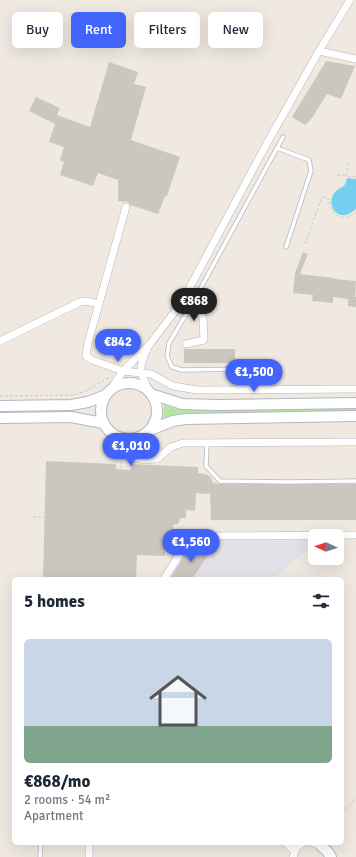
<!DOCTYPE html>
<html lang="en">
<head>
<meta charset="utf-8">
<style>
	body { margin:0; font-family:Signika,sans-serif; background:#f6f6f7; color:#1f2937; height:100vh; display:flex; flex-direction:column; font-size:15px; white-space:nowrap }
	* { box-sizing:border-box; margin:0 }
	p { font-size:13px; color:#747a83 }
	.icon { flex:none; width:22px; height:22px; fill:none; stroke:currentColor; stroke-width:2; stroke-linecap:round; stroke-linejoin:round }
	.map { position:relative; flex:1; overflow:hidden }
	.side { position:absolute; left:12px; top:577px; width:332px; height:268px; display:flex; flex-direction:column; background:#fff; border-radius:6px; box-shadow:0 4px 16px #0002 }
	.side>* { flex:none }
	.top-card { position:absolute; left:12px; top:12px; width:332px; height:36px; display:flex; gap:8px }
	.needle { width:26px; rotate:274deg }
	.fabs { position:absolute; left:308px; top:529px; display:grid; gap:8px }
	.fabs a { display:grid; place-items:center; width:36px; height:36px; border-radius:6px; background:#fff; box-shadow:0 4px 16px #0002; font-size:20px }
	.price { position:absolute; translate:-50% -34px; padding:0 9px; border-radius:14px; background:#4264fb; color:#fff; font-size:13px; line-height:26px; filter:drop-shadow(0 1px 2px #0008) }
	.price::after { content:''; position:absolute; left:50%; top:24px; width:12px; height:9px; margin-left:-6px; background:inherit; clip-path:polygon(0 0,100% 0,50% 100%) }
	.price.active { background:#222; color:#fff }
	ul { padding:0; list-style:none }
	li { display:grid; align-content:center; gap:8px; height:212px; padding:0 12px }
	li span { display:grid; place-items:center; height:124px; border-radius:6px; color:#555 }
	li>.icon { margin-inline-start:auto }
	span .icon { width:72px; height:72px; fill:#fffc; stroke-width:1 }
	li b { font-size:17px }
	h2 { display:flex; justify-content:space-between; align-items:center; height:48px; padding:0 12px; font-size:17px }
	.chip { padding:0 14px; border-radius:6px; background:#fff; box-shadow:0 4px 16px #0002; font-size:14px; line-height:36px }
	.chip.active { background:#4264fb; color:#fff }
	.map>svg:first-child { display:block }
</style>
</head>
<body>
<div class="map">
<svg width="356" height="857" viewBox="0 0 356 857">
	<rect width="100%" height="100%" fill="#efe9e1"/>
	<polygon fill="#e3e1e8" points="199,540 315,540 315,543 273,579 168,579 190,545"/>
	<polygon fill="#b6e59e" points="164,405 176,409 356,408 356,412 196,413 178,414 163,419"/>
	<path fill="#75cff0" d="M347,178L356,179V209C352,212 348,216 342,215C332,214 328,199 335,192C341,186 345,189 347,178Z"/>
	<g fill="#cbc7bf">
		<polygon points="326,61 355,66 341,99 327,94 312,118 305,125 292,117"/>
		<polygon points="109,62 138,72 134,84 146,87 131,140 180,157 167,196 165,196 158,214 130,205 128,202 118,201 118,180 98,173 93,186 60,175 64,162 60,160 64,147 49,142 55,124 29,111 36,97 60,108 57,115 90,127"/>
		<polygon points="303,252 308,254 300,274 335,278 335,279 356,281 355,297 356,297 356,307 348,306 348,299 333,297 333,303 312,301 313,295 293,293 295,273"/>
		<rect x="184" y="349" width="51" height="14"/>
		<polygon points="46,461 116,464 116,469 131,470 131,464 198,467 198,473 208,475 211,478 213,483 221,484 356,484 356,520 211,520 210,493 203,494 196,493 195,511 186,510 186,518 181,518 178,524 173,525 173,532 171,532 170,547 165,547 165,556 137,555 136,579 43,579"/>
		<polygon points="204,543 212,549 192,579 170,579 189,549 190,548 198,552"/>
	</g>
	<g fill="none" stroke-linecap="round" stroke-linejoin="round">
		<defs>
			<g id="lane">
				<polyline points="277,148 309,160 311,171 286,247"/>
				<polyline points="248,369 182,370 172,367 167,356 169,343 191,306 283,137"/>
				<polyline points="207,443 206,466 220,481 288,482 356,481"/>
				<polyline points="40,857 41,843"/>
			</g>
			<g id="street">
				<polyline points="319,51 356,59"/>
				<polyline points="126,207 88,343 86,356 92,360 123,371 150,344 182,302 266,145 319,51 350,0"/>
				<polyline points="182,302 197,309 203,318 204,340 186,344"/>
				<polyline points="0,341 80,302 86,301 99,304"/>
				<path d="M148,347C138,368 139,371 149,391"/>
				<polyline points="111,389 123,371 151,374 173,386 197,390 356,389"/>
				<path d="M111,433C116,444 124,457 138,459C144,460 151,459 157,459L171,447L183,443L356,442"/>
				<path d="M143,440C143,448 146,453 153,456H158"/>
				<polyline points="164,579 185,546 194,537 200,536 356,535"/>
				<polyline points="286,843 294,851"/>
				<polyline points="313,843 321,846"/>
				<polyline points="89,857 89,843"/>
				<polyline points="293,857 297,847 303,843"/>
			</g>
			<g id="secondary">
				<circle cx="129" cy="411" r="28"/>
				<polyline points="151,394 182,404 218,405 356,403"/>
				<polyline points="0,406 71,405 88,402 106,395"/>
				<polyline points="0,418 71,417 103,423"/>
				<polyline points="150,430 173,421 186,419 356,416"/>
				<polyline points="321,846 327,851 331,857"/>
			</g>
		</defs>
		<use href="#lane" stroke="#b4b7c1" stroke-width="5"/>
		<use href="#street" stroke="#b4b7c1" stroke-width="8"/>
		<use href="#secondary" stroke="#b4b7c1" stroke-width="12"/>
		<g stroke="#c9c9c9" stroke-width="1" stroke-dasharray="3 2" stroke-linecap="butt">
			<polyline points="348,163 346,176 356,177"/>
			<polyline points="337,175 346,176"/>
			<path d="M305,244L322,197L329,199C331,215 342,224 356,212"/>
			<polyline points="0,396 74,395 86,391 105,379 111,378"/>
			<polyline points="116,458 122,464 121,469"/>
			<polyline points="33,517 44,517"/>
			<polyline points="342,813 356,798"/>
		</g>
		<use href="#lane" stroke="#fff" stroke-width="3.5"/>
		<use href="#street" stroke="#fff" stroke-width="7"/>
		<use href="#secondary" stroke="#fff" stroke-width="10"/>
	</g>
</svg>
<div class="fabs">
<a><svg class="needle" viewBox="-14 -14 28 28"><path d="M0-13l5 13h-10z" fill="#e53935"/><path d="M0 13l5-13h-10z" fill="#747a83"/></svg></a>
</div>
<b class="price active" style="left:194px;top:322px">€868</b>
<b class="price" style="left:118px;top:363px">€842</b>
<b class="price" style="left:254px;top:393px">€1,500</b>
<b class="price" style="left:131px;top:467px">€1,010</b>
<b class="price" style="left:191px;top:563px">€1,560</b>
<div class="top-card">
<a class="chip">Buy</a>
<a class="chip active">Rent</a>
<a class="chip">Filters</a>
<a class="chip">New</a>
</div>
<section class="side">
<h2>5 homes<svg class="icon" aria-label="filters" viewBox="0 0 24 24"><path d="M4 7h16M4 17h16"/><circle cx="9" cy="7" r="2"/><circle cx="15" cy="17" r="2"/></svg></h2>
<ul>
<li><span style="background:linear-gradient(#c9d6e8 70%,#7fa58c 0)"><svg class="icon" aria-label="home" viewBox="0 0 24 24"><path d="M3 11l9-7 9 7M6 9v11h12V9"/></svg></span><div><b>€868/mo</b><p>2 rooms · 54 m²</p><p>Apartment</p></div></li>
</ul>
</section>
</div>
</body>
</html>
